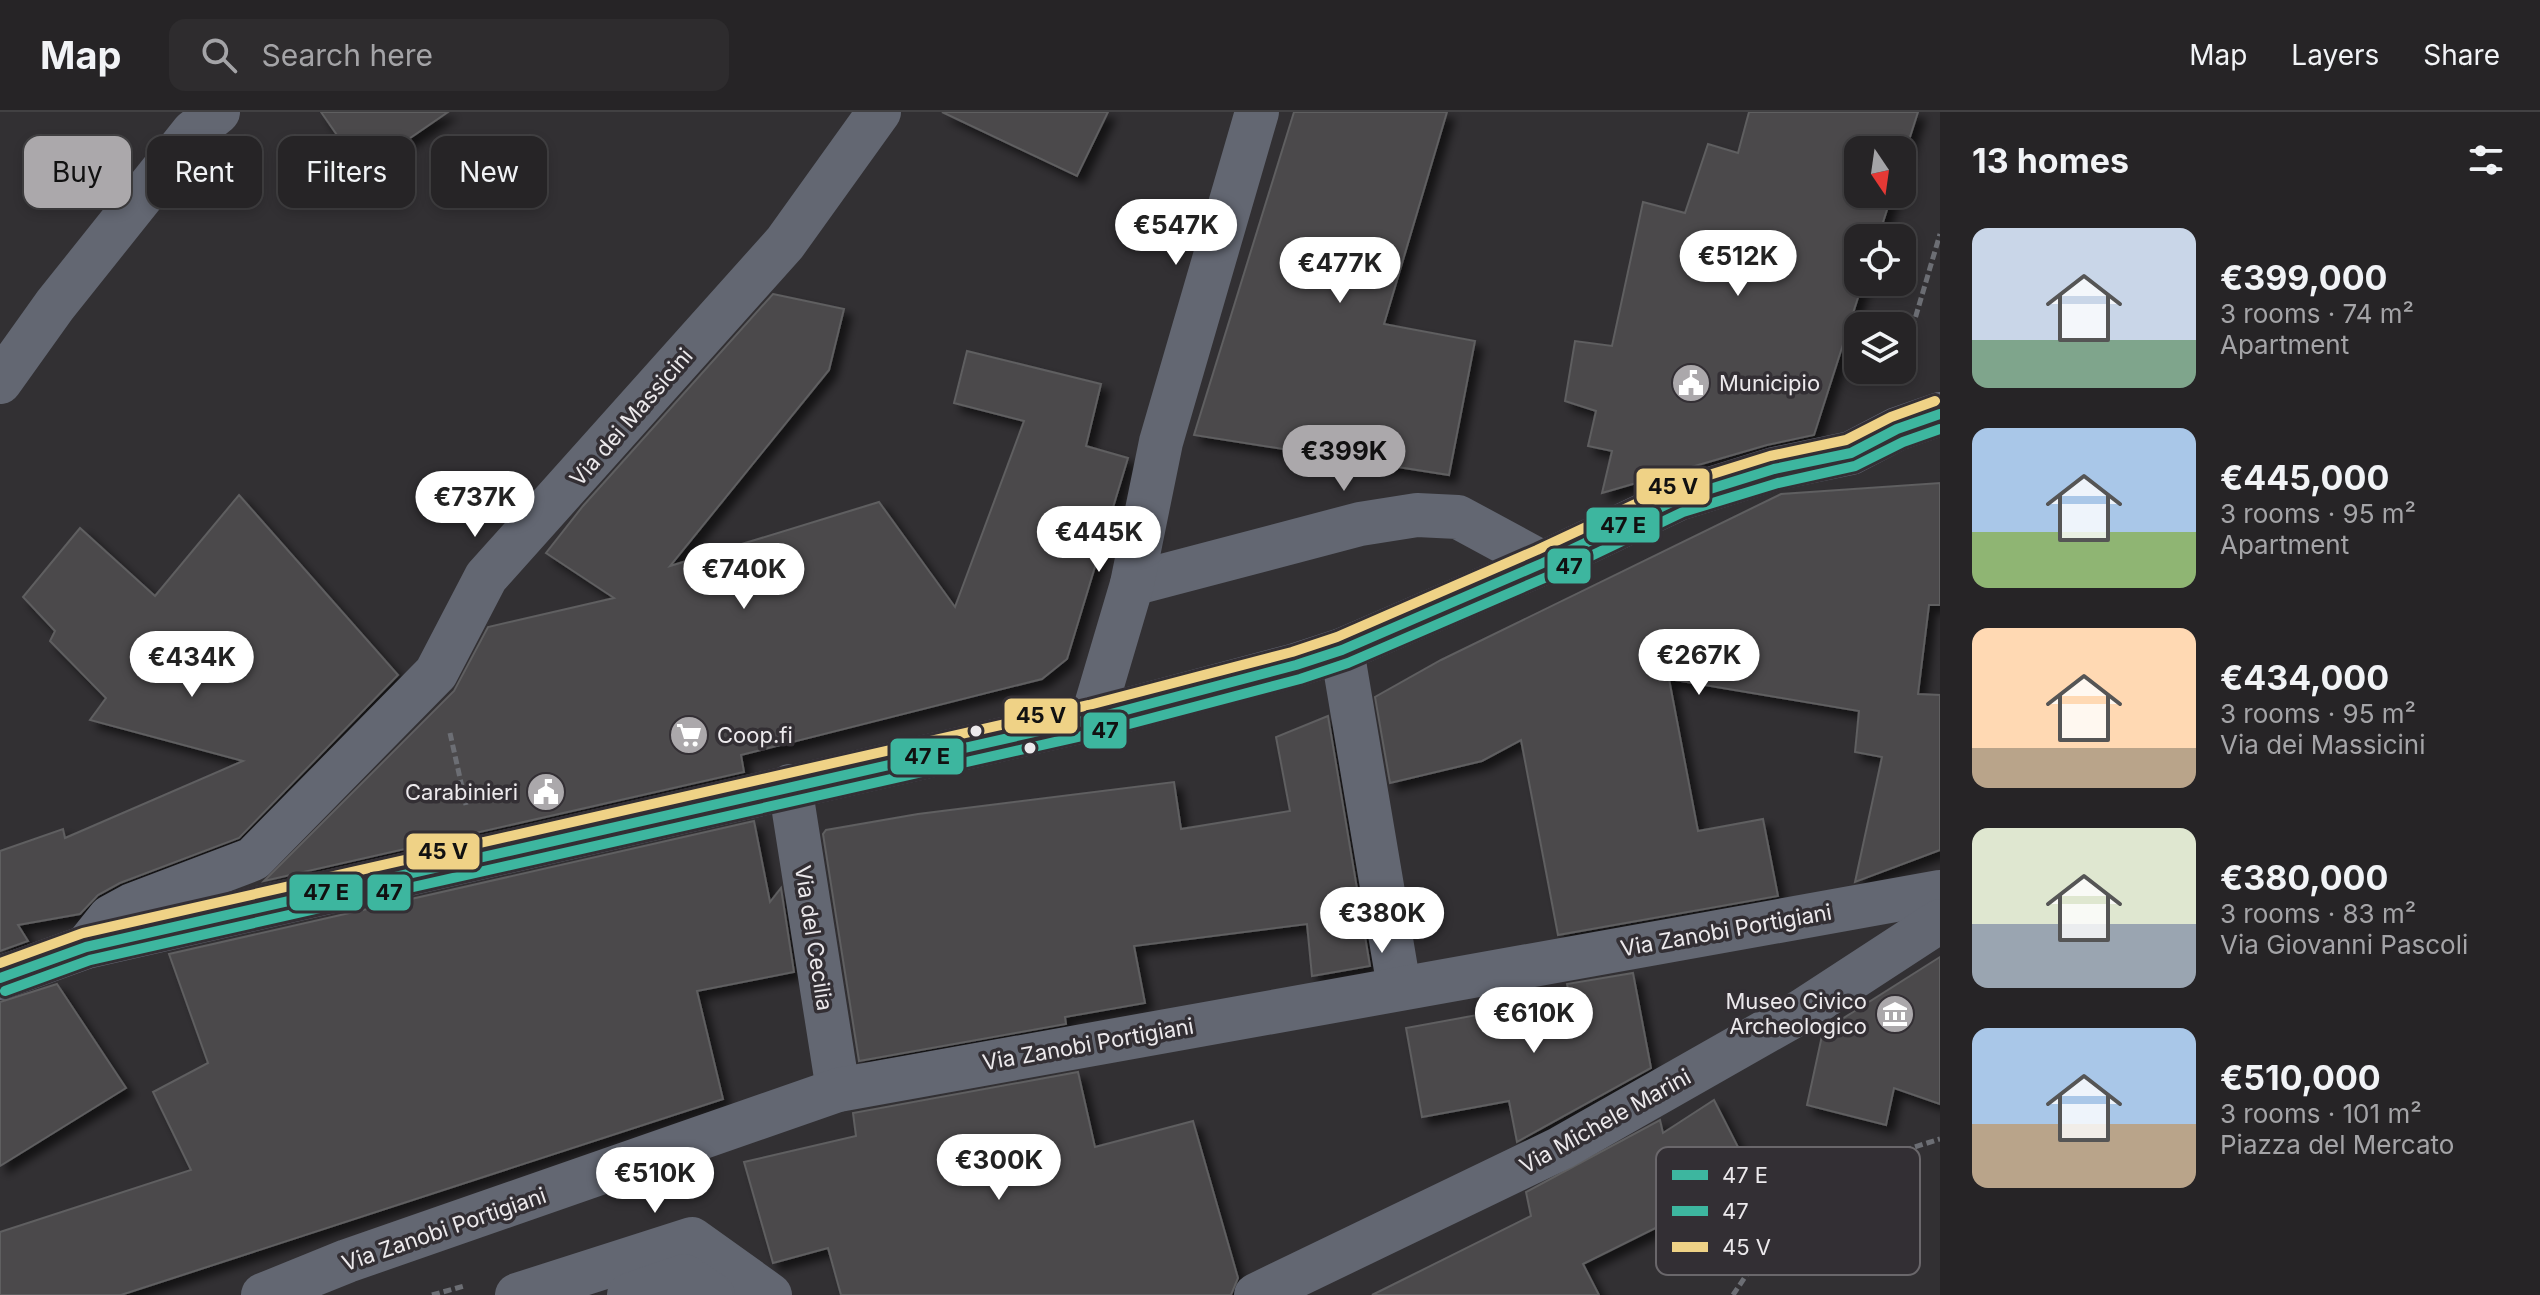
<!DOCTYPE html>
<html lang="en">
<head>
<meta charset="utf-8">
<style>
	body { margin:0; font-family:Inter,sans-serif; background:#2e2c2e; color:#f1f3f6; height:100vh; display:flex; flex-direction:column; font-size:30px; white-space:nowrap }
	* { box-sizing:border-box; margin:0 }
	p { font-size:26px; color:#a4a4a7 }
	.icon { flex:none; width:44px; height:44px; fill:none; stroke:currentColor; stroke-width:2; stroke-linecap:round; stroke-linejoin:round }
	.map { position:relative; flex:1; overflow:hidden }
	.side { display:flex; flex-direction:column; background:#262426; width:600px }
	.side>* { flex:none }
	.guide { position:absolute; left:24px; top:24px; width:760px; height:72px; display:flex; gap:16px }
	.needle { width:52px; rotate:167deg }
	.fabs { position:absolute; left:1844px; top:24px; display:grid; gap:16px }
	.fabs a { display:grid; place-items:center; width:72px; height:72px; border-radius:16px; background:#262426; box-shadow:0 4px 12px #0003,0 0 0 2px #424143; font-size:40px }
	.price { position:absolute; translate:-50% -68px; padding:0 18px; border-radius:28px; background:#fff; color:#222; font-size:26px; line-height:52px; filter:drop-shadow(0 2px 4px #0008) }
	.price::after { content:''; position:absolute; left:50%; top:48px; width:24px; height:18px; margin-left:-12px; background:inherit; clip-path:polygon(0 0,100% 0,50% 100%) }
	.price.selected { background:#aba8ab; color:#111 }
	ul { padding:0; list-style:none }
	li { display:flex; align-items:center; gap:24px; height:200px; padding:0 32px }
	li span { display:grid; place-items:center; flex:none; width:224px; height:160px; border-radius:16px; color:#555 }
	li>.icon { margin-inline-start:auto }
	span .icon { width:96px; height:96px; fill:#fffc; stroke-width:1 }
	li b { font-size:34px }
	h2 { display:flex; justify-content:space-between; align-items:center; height:96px; padding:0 32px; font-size:34px }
	.chip { padding:0 28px; border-radius:16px; background:#262426; box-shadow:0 4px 12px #0003,0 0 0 2px #424143; font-size:28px; line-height:72px }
	.chip.selected { background:#aba8ab; color:#111 }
	header { display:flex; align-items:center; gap:48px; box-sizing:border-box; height:112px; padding:0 40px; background:#262426; border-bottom:2px solid #424143 }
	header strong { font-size:38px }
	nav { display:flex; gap:44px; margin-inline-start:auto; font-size:28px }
	.search { width:560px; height:72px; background:#2e2c2e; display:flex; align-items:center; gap:20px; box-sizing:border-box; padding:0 28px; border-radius:16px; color:#a4a4a7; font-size:30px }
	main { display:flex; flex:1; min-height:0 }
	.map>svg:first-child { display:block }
</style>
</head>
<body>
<header>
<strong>Map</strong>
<div class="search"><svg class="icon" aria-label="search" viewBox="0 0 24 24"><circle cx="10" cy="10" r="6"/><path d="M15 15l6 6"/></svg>Search here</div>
<nav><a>Map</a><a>Layers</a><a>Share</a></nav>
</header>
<main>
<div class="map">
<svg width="1940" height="1183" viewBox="0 0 1940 1183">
	<defs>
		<filter id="shadow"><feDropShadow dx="7" dy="7" stdDeviation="4" flood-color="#0009"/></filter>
	</defs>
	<rect width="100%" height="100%" fill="#323033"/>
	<g fill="#4b4a4c" stroke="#5f5e60" stroke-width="2" filter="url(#shadow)">
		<polygon points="321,0 448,0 362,59"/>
		<polygon points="942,0 1108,0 1077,64"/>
		<polygon points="1294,0 1447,0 1384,212 1475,229 1449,363 1194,323"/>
		<polygon points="1749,0 1918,0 1902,50 1902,38 1858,38 1858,82 1892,82 1878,126 1858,126 1858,170 1863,170 1814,323 1767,333 1602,381 1612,339 1588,334 1596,299 1565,289 1575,229 1612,234 1643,90 1685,101 1708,32 1738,41"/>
		<polygon points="773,182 844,197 829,258 670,454 879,390 955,495 1024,309 954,291 967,239 1101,272 1086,334 1128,346 1067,547 1042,567 741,643 744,660 264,769 454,579 488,515 614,486 546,441 583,394"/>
		<polygon points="1940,371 1940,493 1929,493 1918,582 1940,583 1940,738 1855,770 1882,645 1855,640 1859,599 1669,567 1698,719 1763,707 1778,784 1558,823 1521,628 1482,649 1390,671 1375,585 1441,548 1781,382"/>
		<polygon points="239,383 398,563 239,726 120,771 98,783 80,802 18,813 28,829 0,839 0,739 63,717 65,726 243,649 90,608 106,586 50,529 55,519 23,485 80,416 155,484"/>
		<polygon points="1328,604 1370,854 1312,864 1307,812 1134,834 1145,891 1065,905 1066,912 859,949 823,722 826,718 918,702 1174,670 1181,717 1290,699 1276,625"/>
		<polygon points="754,709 770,790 781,776 794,860 697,879 723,987 121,1183 0,1183 0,1120 191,1058 153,980 208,951 169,842"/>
		<polygon points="1940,845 1940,992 1894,976 1886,1013 1807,993 1823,919"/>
		<polygon points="1633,861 1651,956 1517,1030 1509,989 1422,1005 1406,916 1570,886 1567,872"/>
		<polygon points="57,872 126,976 0,1054 0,890"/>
		<polygon points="1078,960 1095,1035 1193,1009 1238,1166 1231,1183 841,1183 828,1136 773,1151 744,1050 856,1024 853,1001"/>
		<polygon points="1714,988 1740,1039 1704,1057 1718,1085 1583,1152 1599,1183 1372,1183 1531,1104 1526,1080 1660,1008 1663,1021"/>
	</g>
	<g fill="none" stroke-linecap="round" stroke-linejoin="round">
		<g stroke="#6c6e74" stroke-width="5" stroke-dasharray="8 4" stroke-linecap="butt">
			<polyline points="1902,251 1940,122"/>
			<polyline points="450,621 466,693"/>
			<polyline points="432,1183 464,1174"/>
			<polyline points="1733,1183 1757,1147 1808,1098 1873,1048 1940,1027"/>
		</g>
		<g stroke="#636772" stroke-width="44">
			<polyline points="0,270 55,193 193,20 218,0"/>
			<polyline points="1132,472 1360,412 1417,403 1458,405 1543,451"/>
			<polyline points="1342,538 1399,875"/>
			<polyline points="1092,607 1132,472 1161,330 1257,0"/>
			<polyline points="790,674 838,978"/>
			<polyline points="86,835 110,805 132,793 253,747 436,561 486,465 785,131 879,0"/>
			<polyline points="263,1183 347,1149 838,978 1940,780"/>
			<polyline points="517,1183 692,1127 770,1183"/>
			<polyline points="629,1183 684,1164 713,1183"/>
			<polyline points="1256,1183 1561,1036 1802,899 1940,809"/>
		</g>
		<polyline stroke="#646774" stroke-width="44" points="0,866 86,835 1092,607 1296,553 1342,538 1543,451 1678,387 1774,357 1851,341 1897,317 1940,302"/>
		<defs>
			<polyline id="bus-1" points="0,866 86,835 1092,607 1296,553 1342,538 1543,451 1678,387 1774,357 1851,341 1897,317 1940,302"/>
			<polyline id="bus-2" points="5,879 90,848 1095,621 1300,567 1348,551 1549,464 1683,400 1778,371 1855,354 1903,330 1940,317"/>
			<polyline id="bus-3" points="0,851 83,821 1089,593 1292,540 1337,525 1537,438 1674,374 1770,344 1846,328 1891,305 1935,289"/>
		</defs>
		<use href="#bus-1" stroke="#332f34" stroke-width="16"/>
		<use href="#bus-2" stroke="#332f34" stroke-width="16"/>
		<use href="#bus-3" stroke="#332f34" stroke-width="16"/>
		<use href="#bus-1" stroke="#3db69f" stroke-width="10"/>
		<use href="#bus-2" stroke="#3db69f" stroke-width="10"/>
		<use href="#bus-3" stroke="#efd286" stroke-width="10"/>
	</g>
	<defs>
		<symbol id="civic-disc" viewBox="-11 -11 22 22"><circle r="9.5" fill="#aba8ab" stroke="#332f34"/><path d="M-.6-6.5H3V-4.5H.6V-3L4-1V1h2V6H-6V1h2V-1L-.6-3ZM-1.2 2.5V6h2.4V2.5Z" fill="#fff"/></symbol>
		<symbol id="supermarket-disc" viewBox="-11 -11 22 22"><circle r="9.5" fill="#aba8ab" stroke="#332f34"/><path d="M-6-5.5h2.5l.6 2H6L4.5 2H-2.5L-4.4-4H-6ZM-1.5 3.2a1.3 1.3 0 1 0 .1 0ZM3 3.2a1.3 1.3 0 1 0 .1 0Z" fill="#fff"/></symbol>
		<symbol id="museum-disc" viewBox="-11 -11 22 22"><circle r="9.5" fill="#aba8ab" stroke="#332f34"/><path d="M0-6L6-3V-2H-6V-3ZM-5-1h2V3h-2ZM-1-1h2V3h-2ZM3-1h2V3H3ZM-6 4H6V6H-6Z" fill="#fff"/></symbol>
	</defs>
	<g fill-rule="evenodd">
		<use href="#civic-disc" x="1669" y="249" width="44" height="44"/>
		<use href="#supermarket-disc" x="667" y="601" width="44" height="44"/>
		<use href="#civic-disc" x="524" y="658" width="44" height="44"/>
		<use href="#museum-disc" x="1873" y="880" width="44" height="44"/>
	</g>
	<g fill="#ece9ec" stroke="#332f34" stroke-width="3">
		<circle cx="976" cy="619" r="7"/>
		<circle cx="1030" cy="636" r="7"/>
	</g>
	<g text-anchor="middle" stroke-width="7" stroke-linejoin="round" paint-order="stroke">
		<g font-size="22" fill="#ece9ec" stroke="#332f34" text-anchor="start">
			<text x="1719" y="279">Municipio</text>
			<text x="717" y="631">Coop.fi</text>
			<text x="518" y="688" text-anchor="end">Carabinieri</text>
			<text x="1867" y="897" text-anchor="end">Museo Civico<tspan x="1867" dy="25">Archeologico</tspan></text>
		</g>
		<g font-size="22" fill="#ece9ec" stroke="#332f34">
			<text transform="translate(631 305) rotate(-49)" y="8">Via dei Massicini</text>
			<text transform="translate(1726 818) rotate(-10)" y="8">Via Zanobi Portigiani</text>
			<text transform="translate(814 826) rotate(81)" y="8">Via del Cecilia</text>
			<text transform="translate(1088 932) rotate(-10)" y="8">Via Zanobi Portigiani</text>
			<text transform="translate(1605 1009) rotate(-29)" y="8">Via Michele Marini</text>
			<text transform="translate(444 1117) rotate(-19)" y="8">Via Zanobi Portigiani</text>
		</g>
	</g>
	<rect x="1656" y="1035" width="264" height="128" rx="12" fill="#332f34" stroke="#6a676b" stroke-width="2"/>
	<rect x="1672" y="1058" width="36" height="10" fill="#3db69f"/>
	<rect x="1672" y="1094" width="36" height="10" fill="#3db69f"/>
	<rect x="1672" y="1130" width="36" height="10" fill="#efd286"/>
	<g font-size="22" fill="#ece9ec">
		<text x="1722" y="1071">47 E</text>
		<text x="1722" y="1107">47</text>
		<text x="1722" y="1143">45 V</text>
	</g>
	<g stroke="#332f34" stroke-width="3">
		<rect x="1635" y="355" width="76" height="39" rx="8" fill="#efd286"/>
		<rect x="1585" y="394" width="76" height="38" rx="8" fill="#3db69f"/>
		<rect x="1546" y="435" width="46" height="38" rx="8" fill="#3db69f"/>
		<rect x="1003" y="585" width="76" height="38" rx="8" fill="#efd286"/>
		<rect x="1082" y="599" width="46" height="39" rx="8" fill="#3db69f"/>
		<rect x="889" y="625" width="76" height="39" rx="8" fill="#3db69f"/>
		<rect x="405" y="720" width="76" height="39" rx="8" fill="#efd286"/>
		<rect x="366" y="761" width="46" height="39" rx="8" fill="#3db69f"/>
		<rect x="288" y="761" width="76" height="39" rx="8" fill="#3db69f"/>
	</g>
	<g font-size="22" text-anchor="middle" font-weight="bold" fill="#111">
		<text x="1673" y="382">45 V</text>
		<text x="1623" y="421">47 E</text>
		<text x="1569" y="462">47</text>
		<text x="1041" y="611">45 V</text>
		<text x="1105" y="626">47</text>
		<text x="927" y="652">47 E</text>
		<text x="443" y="747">45 V</text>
		<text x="389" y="788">47</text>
		<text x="326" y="788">47 E</text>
	</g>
</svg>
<div class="fabs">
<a><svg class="needle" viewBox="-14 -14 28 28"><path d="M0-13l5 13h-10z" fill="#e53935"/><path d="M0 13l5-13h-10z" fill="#a4a4a7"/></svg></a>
<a><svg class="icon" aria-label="locate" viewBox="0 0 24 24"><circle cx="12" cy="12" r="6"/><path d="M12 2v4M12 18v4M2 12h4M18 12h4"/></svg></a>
<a><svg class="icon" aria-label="layers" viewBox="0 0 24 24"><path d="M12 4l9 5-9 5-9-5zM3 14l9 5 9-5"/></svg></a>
</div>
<b class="price" style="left:1176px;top:155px">€547K</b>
<b class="price" style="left:1738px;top:186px">€512K</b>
<b class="price" style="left:1340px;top:193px">€477K</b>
<b class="price selected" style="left:1344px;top:381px">€399K</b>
<b class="price" style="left:475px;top:427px">€737K</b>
<b class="price" style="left:1099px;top:462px">€445K</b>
<b class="price" style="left:744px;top:499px">€740K</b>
<b class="price" style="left:1699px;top:585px">€267K</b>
<b class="price" style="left:192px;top:587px">€434K</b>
<b class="price" style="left:1382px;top:843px">€380K</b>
<b class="price" style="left:1534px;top:943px">€610K</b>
<b class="price" style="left:999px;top:1090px">€300K</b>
<b class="price" style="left:655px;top:1103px">€510K</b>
<div class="guide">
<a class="chip selected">Buy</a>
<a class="chip">Rent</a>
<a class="chip">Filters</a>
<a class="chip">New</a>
</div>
</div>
<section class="side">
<h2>13 homes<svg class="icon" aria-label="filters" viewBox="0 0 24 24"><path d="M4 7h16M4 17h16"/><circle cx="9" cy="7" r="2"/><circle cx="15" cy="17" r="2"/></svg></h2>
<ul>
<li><span style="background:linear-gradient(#c9d6e8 70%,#7fa58c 0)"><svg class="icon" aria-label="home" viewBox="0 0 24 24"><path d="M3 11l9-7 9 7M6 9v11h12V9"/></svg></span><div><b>€399,000</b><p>3 rooms · 74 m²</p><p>Apartment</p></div></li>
<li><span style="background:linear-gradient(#a9c7e8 65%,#8fb573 0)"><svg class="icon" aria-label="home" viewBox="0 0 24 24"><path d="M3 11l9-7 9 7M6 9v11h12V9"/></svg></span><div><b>€445,000</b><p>3 rooms · 95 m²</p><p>Apartment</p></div></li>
<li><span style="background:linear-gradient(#ffd9b3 75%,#b9a48a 0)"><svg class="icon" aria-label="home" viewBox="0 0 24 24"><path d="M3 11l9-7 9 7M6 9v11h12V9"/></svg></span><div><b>€434,000</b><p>3 rooms · 95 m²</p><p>Via dei Massicini</p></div></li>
<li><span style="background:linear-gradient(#dfe7d0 60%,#9aa5b1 0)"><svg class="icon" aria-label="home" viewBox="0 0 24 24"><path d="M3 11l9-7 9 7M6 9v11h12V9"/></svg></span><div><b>€380,000</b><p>3 rooms · 83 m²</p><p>Via Giovanni Pascoli</p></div></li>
<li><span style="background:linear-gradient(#a9c7e8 60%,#b9a48a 0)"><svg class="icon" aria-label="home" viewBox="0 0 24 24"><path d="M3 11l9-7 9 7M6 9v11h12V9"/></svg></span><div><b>€510,000</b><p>3 rooms · 101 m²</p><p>Piazza del Mercato</p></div></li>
</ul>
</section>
</main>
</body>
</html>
